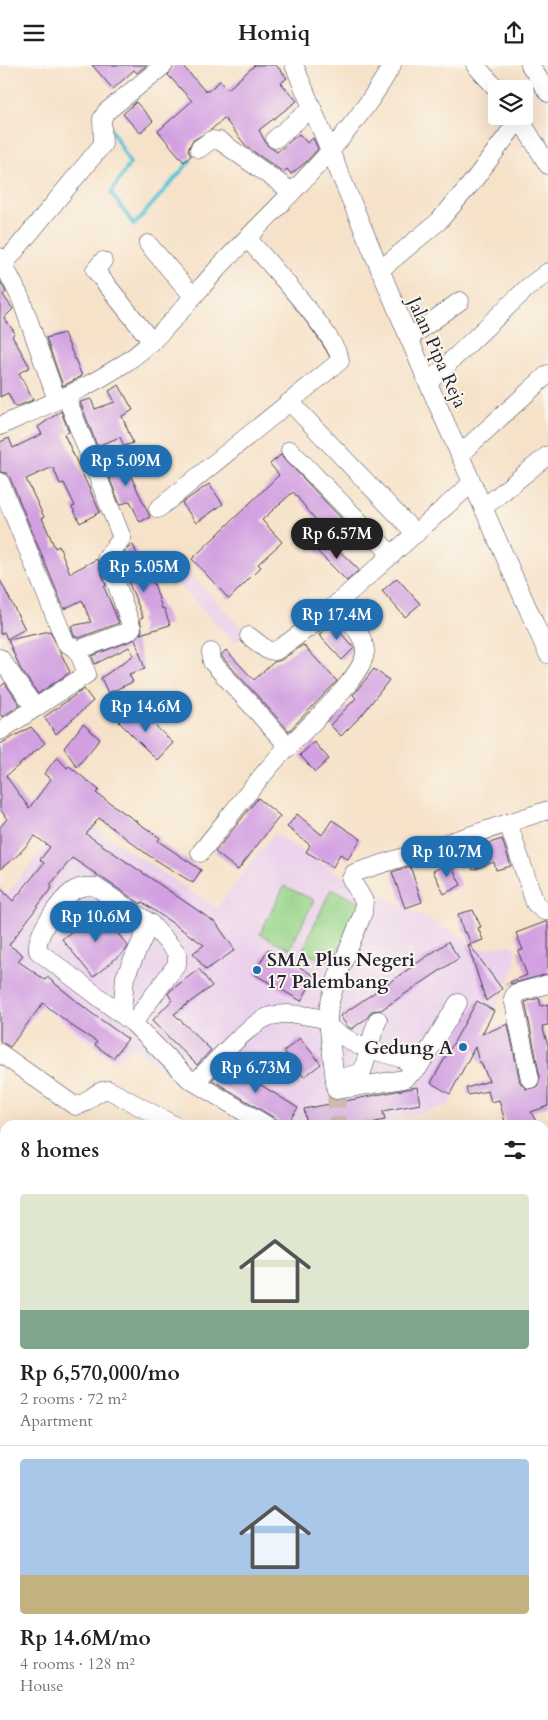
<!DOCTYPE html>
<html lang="en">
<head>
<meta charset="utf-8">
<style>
	body { margin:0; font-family:Cardo,serif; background:#f6f6f6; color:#202124; height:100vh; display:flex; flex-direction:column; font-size:19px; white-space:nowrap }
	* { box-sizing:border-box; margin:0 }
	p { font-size:16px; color:#757577 }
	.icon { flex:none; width:28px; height:28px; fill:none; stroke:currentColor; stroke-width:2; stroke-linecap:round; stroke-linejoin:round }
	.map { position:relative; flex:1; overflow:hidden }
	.sheet { position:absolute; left:0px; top:1055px; width:549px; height:600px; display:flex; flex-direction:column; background:#fff; border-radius:15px 15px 0 0; box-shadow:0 5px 20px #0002 }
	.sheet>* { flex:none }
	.buttons { position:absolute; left:488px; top:15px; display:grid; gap:10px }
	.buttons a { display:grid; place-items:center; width:45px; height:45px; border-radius:5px; background:#fff; box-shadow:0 5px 20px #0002; font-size:25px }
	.price { position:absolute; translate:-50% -42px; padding:0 11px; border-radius:18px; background:#1f6fb2; color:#fff; font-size:16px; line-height:32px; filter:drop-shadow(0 1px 2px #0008) }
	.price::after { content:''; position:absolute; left:50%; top:30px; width:15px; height:11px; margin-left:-8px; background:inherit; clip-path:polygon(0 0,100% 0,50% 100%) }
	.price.active { background:#222; color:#fff }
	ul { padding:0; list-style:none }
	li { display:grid; align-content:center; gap:10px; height:265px; padding:0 20px }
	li+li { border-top:1px solid #e0e0e0 }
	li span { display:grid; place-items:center; height:155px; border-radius:5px; color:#555 }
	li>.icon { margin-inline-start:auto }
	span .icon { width:90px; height:90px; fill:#fffc; stroke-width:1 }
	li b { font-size:21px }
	h2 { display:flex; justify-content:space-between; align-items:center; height:60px; padding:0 20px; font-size:21px }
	header { display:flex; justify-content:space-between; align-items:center; height:65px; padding:0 20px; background:#fff; font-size:22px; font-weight:700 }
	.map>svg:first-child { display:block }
</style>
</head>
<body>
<header><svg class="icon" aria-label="menu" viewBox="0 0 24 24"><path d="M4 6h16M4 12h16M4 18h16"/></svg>Homiq<svg class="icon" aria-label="share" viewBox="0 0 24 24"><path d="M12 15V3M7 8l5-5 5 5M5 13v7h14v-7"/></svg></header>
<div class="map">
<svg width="548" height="1655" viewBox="0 0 548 1655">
	<rect width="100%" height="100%" fill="#fbf7ec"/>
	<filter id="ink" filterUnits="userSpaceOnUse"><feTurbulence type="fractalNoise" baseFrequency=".02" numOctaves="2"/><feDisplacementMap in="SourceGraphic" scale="10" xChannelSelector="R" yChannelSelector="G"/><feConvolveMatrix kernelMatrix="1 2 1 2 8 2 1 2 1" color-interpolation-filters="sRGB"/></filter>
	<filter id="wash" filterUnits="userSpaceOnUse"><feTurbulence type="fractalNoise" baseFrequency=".0096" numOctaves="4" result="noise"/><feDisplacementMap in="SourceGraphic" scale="20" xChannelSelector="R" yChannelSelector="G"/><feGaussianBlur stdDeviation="1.12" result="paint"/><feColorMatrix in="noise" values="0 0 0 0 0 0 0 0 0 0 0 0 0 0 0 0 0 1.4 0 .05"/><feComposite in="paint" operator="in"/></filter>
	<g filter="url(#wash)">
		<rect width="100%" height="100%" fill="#f6e2c9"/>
		<g fill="#ead1ec">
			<polygon points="186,504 246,567 234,578 175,515"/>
			<polygon points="72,749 217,843 274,768 343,811 350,805 358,818 466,874 471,880 483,884 510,880 515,883 516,900 449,1040 388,1057 389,1060 253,1060 191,1023 133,982 116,997 0,910 0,837"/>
		</g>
		<g fill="#97d489" stroke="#5c7b62">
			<polygon points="284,821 314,835 290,884 260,869"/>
			<polygon points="331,824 361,838 332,900 302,886"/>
		</g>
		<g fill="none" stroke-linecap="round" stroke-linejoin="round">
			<polyline stroke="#5bc4d7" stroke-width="4" points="110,62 130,98 111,128 134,160 190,96"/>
		</g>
		<g id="blocks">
			<g fill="#d2a0e1">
				<polygon points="92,0 147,0 137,8 134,5 113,24"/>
				<polygon points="174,0 182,0 205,26 208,26 220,16 228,24 255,0 276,0 287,13 281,18 297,36 259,65 267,80 277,87 299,69 307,78 313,73 318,84 305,98 291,109 287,104 283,107 247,82 224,53 211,65 192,76 188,85 191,91 184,97 158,66 192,36 168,10"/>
				<polygon points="136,37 153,56 140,68 123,49"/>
				<polygon points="0,216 6,227 3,230 13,244 4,253 15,268 12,271 30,302 19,308 33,335 15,342 8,328 0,332"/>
				<polygon points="64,268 82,311 63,321 46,273"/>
				<polygon points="119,320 133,345 122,351 133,378 124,381 120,372 97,381 80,337 91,334 95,344 115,337 109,326"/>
				<polygon points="61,346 69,367 64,369 100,447 80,458 72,442 75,441 64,418 60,419 53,402 26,414 44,452 42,453 55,483 59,481 70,508 97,494 106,521 104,522 119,558 79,573 74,571 71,561 91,557 82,535 64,544 10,413 6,408 0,407 0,377 9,373 13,383 42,369 38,362"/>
				<polygon points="281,390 341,453 325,466 293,427 262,455 282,477 258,499 261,502 229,534 192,494 279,410 270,399"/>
				<polygon points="122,392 150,452 140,457 130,436 120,440 104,399"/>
				<polygon points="209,419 223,439 196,458 182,438"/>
				<polygon points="327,474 359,505 347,516 316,485"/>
				<polygon points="133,480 149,516 153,515 162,544 164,543 170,560 140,569 142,565 140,554 143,552 119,494 128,483"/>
				<polygon points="397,513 420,539 405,552 382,526"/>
				<polygon points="0,515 25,564 7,574 4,567 0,569"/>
				<polygon points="332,558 354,583 342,595 319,570"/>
				<polygon points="50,566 70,607 38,629 20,603 8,575"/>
				<polygon points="135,574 145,604 129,609 133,617 108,628 101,613 134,590 129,582 95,599 92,591"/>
				<polygon points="303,580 337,616 289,666 222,592 222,589 226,585 254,615 274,597 281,595"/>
				<polygon points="374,604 389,615 362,650 341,671 330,660 356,633 353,630"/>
				<polygon points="5,618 20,640 2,652 0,649 0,622"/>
				<polygon points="84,624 93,636 56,669 44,652"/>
				<polygon points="135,641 173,678 157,695 119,657"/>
				<polygon points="83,659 100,674 77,702 64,683"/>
				<polygon points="31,662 45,678 6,711 29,743 51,714 44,709 57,692 67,703 69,701 99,725 96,728 160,773 158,776 201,805 193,818 148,790 99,753 86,769 216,858 235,885 206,905 193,888 204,880 142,837 141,839 72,793 50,820 52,822 9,880 23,890 18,896 45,915 47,912 90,947 128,974 113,993 95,980 97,977 75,963 43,938 10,982 0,976 0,823 13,836 44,798 40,795 50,782 35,771 17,791 0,804 0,762 7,754 0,744 0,679"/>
				<polygon points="314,677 329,694 315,707 300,690"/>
				<polygon points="258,733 280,751 238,805 215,787"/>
				<polygon points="297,749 322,770 332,755 361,774 348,794 340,789 333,802 306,787 310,780 287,762"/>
				<polygon points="502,774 511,801 496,805 494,797 473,805 465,786"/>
				<polygon points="450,798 461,820 444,829 433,806"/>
				<polygon points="410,801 422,837 405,843 392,807"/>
				<polygon points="99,845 128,881 125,886 93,912 62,874"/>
				<polygon points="473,845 481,862 478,863 483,875 471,879 466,867 464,868 458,849"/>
				<polygon points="545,857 548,857 548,909 511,919 510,917 527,910 518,886 523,885 516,868"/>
				<polygon points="448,877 459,893 381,945 372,946 367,953 352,964 348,962 340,951"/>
				<polygon points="469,879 502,924 486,936 468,880"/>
				<polygon points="268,884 315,911 301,936 254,909"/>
				<polygon points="199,904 212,921 174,949 211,985 197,1000 152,956 172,935 168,929 171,925"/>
				<polygon points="539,933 541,941 548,939 548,960 542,961 548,980 548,1041 531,1047 538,1060 506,1060 499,1035 491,1037 488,1026 468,1030 466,1023 489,1016 481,997 479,997 475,982 450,1029 431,1018 477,936 494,946 482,969 508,959 520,1017 526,1024 537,1022 540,1012 525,937"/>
				<polygon points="300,973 321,999 304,1012 284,986"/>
				<polygon points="227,999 298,1043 286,1060 212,1015"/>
				<polygon points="417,1022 420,1039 383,1046 385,1055 359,1060 307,1060 304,1044"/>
			</g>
		</g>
	</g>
	<g filter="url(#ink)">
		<use href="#blocks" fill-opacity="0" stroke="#423f50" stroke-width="1"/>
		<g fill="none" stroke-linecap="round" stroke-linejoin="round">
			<polyline stroke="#ccbcad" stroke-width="18" stroke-dasharray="18 9" stroke-linecap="butt" points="336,1025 338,1060"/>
			<defs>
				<g id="minor">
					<polyline points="294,0 428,318 548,589"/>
					<polyline points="475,0 497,24"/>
					<polyline points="530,0 548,28"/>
					<polyline points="518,51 548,100"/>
					<polyline points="275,74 312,43"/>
					<polyline points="199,84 211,75 220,76 291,126"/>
					<polyline points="148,179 193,231"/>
					<polyline points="0,192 21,234 57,335"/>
					<polyline points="103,196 95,205 152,277"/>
					<polyline points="0,204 103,79 102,54 106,47 164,0"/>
					<polyline points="380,205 439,156 474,115 520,53"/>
					<polyline points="409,273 460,236"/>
					<polyline points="428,318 527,223 548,207"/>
					<polyline points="66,331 122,473 107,492 132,563 129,566 78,585"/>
					<polyline points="290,337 416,469"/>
					<path d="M0,361C42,342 86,324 125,298C162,273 190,234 220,201C280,138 349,77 392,0"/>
					<polyline points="290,385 392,490"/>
					<polyline points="460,389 548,309"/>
					<polyline points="0,417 66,578 78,585 87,609 0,666"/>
					<polyline points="483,443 548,390"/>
					<path d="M158,444L340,296C340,276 264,192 247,173"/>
					<polyline points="249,571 267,585 275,586 283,581 315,558 472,418"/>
					<polyline points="211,587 212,597 289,682"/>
					<polyline points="0,593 35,643"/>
					<polyline points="508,758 535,838 544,846 548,846"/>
					<path d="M200,788C227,755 252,721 280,690C299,670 364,612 365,587C366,571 345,552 336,539"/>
					<polyline points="458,938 418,1003 404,1014 336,1025 328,955 329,940 338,910 363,848 364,836 351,814 354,808 548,745"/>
					<polyline points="122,949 125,912 150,858"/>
					<path d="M133,958L177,899V888L150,858L96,822C88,821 80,821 73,826C61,834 34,871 38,886L133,958L189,1014L266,1060"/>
					<polyline points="329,963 357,980 369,980"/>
					<polyline points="369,984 400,993 418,1003"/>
					<path d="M0,988L75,1041C89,1040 94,1024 109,1025L174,1060"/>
					<polyline points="530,1014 513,933 516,928 548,919"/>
					<path d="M335,1015L362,1007C369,989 370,972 378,955"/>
					<path d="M195,1017C212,1001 249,957 271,951C289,946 310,951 328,955"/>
					<polyline points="544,1126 548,1125"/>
					<polyline points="0,1251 5,1256"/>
					<polyline points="544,1290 548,1305"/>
					<polyline points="0,1314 5,1309"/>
					<polyline points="544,1410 548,1407"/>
					<polyline points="0,1484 5,1481"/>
					<polyline points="544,1498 548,1501"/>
					<polyline points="0,1553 0,1554"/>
					<polyline points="544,1588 548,1579"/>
					<polyline points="118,1650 122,1655"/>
					<polyline points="385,1650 392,1655"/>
					<polyline points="306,1655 310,1650"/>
					<polyline points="427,1655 430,1650"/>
					<polyline points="509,1655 511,1650"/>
				</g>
			</defs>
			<use href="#minor" stroke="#423f50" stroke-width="19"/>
			<use href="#minor" stroke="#fff" stroke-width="18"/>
		</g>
	</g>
	<g fill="#1f6fb2" stroke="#fbf7ec" stroke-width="2">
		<circle cx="257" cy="905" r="5"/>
		<circle cx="463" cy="982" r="5"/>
	</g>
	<g text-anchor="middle" stroke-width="4" stroke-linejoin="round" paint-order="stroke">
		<g font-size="19" fill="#22223b" stroke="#fbf7ec">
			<text transform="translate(438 287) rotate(66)" y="7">Jalan Pipa Reja</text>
		</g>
		<g font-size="19" font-weight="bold" fill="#22223b" stroke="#fbf7ec" text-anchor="start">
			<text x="267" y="901">SMA Plus Negeri<tspan x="267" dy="22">17 Palembang</tspan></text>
			<text x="453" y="989" text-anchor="end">Gedung A</text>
		</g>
	</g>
</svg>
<div class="buttons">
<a><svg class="icon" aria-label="layers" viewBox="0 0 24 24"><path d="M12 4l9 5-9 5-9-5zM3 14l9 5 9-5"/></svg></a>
</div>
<b class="price" style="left:126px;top:422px">Rp 5.09M</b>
<b class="price active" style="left:337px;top:495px">Rp 6.57M</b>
<b class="price" style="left:144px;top:528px">Rp 5.05M</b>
<b class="price" style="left:337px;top:576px">Rp 17.4M</b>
<b class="price" style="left:146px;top:668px">Rp 14.6M</b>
<b class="price" style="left:447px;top:813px">Rp 10.7M</b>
<b class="price" style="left:96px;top:878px">Rp 10.6M</b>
<b class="price" style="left:256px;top:1029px">Rp 6.73M</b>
<section class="sheet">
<h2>8 homes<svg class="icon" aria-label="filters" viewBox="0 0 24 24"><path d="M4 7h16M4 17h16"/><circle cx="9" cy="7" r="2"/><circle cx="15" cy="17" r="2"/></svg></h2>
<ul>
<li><span style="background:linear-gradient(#dfe7d0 75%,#7fa58c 0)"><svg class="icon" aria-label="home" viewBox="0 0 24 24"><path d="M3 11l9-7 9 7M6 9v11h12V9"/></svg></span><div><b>Rp 6,570,000/mo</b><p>2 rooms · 72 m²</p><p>Apartment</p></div></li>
<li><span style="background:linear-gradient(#a9c7e8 75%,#c2b280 0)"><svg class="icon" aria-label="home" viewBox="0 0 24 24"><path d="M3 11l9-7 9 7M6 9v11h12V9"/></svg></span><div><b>Rp 14.6M/mo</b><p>4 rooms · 128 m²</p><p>House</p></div></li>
</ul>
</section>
</div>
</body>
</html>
